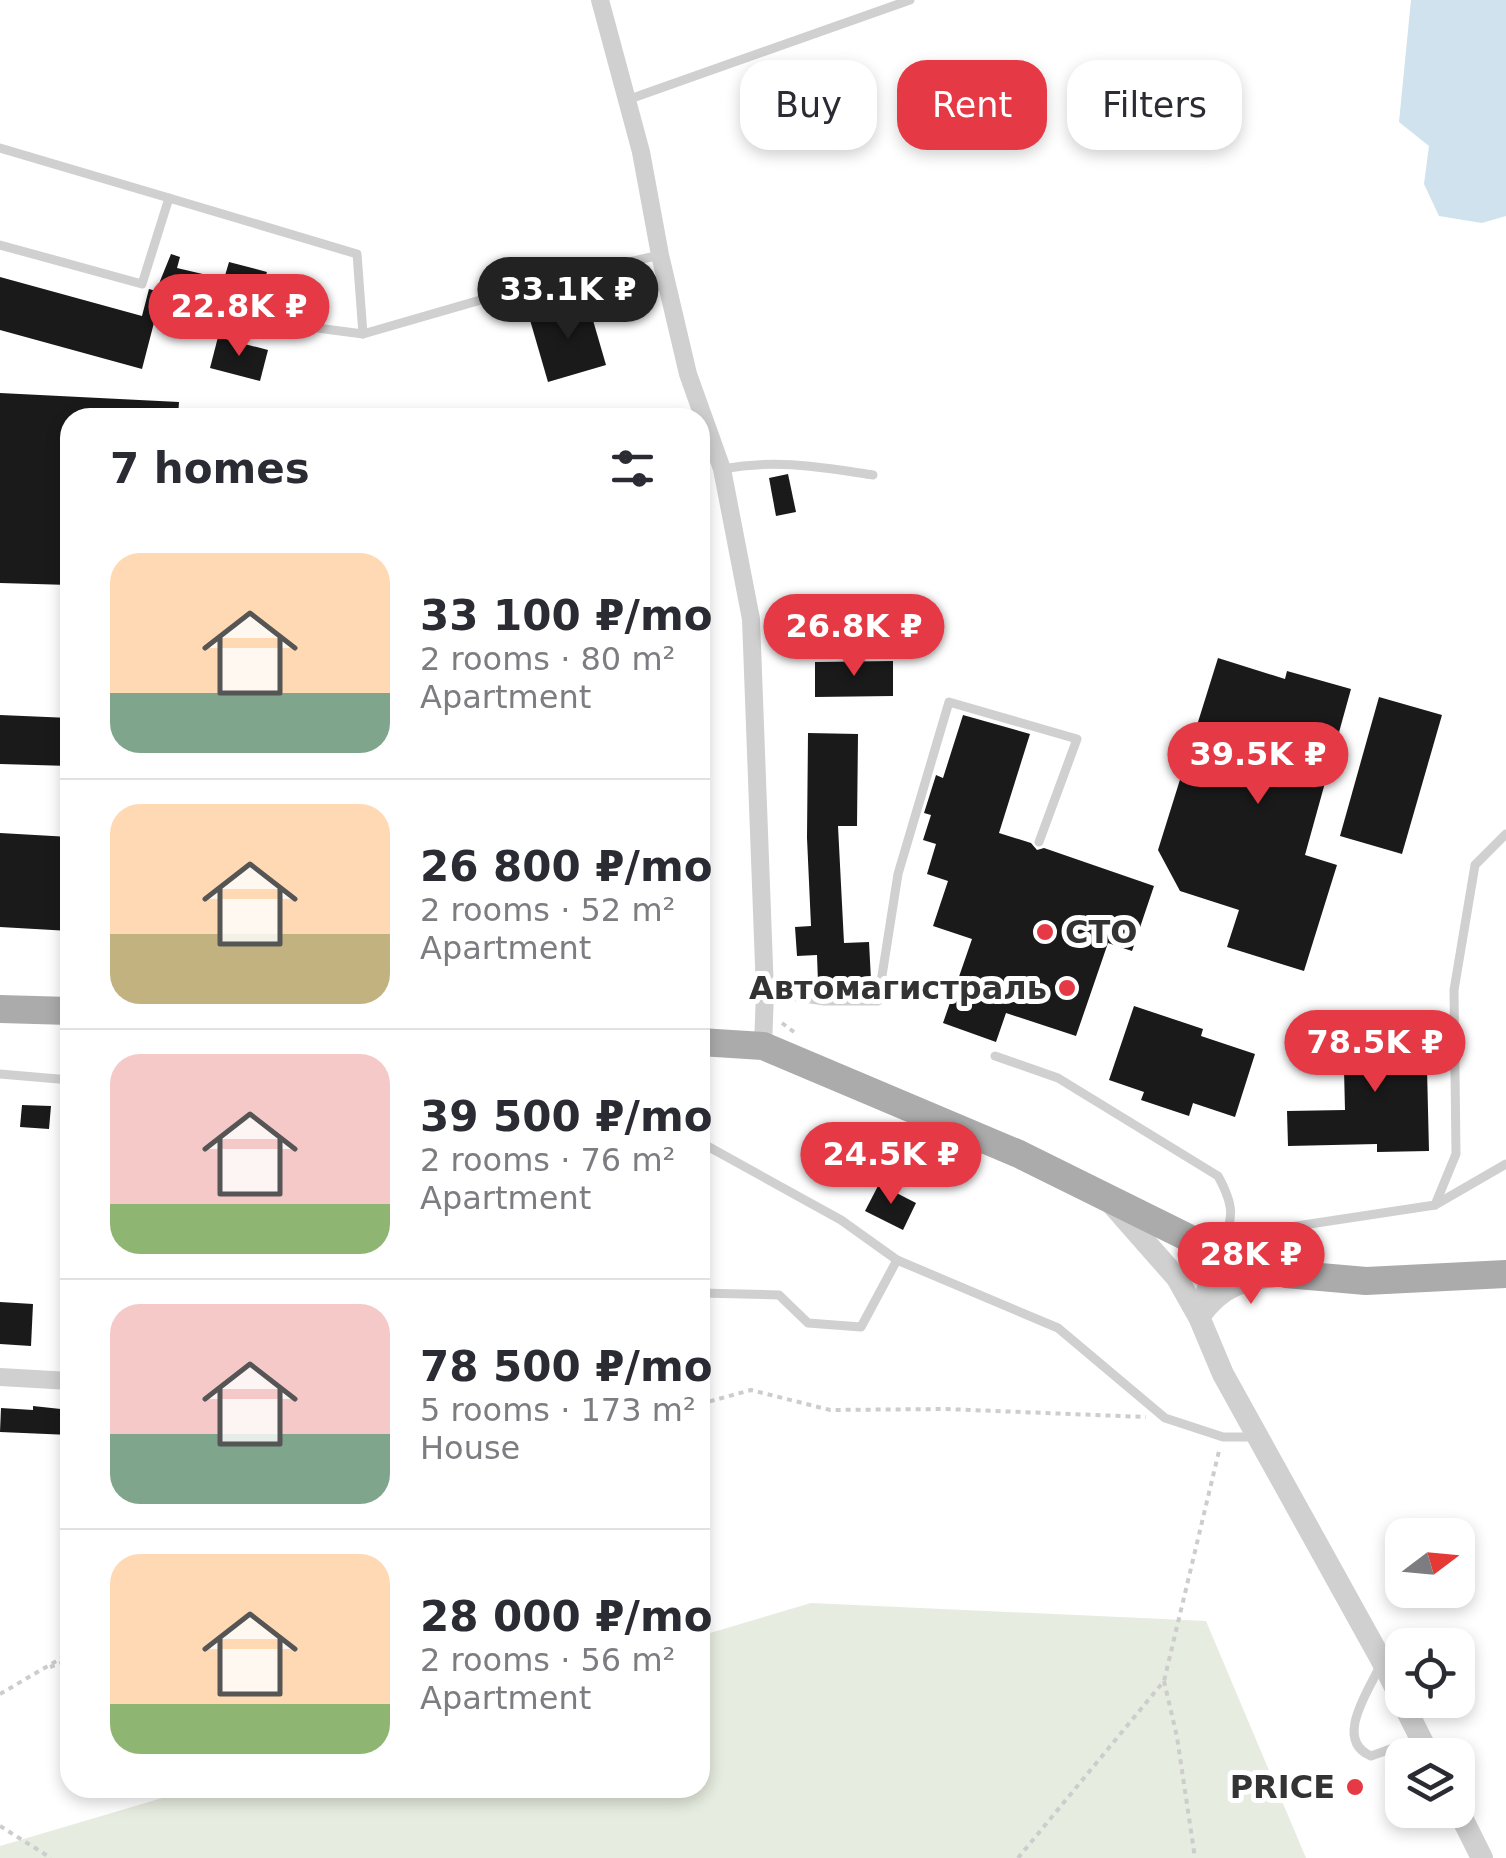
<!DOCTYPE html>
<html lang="en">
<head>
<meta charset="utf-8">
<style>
	body { margin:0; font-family:"DejaVu Sans",sans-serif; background:#f7f7f7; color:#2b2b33; height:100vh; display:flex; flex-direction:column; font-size:38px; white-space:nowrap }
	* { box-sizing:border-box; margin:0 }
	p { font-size:32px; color:#7c7c81 }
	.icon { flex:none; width:55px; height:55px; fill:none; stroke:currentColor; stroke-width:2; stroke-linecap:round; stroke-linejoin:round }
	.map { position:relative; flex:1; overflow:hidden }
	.sheet { position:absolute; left:60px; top:408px; width:650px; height:1390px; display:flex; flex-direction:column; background:#fff; border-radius:30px; box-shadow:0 5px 15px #0003 }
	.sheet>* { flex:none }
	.hud { position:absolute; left:740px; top:60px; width:615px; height:90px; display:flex; gap:20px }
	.needle { width:65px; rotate:74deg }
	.buttons { position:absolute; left:1385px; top:1518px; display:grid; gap:20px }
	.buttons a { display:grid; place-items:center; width:90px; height:90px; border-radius:20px; background:#fff; box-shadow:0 5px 15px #0003; font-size:50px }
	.price { position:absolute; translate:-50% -85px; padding:0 22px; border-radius:35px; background:#e63946; color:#fff; font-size:32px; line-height:65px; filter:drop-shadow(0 2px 5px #0008) }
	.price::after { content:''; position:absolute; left:50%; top:60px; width:30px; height:22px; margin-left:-15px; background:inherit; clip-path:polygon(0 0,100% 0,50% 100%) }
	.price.selected { background:#222; color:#fff }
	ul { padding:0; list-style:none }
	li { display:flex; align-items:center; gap:30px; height:250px; padding:0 50px }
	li+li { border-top:2px solid #e1e1e2 }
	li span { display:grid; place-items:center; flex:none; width:280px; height:200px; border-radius:30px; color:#555 }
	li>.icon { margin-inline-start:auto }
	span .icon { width:120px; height:120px; fill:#fffc; stroke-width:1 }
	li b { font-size:42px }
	h2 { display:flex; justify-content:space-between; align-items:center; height:120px; padding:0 50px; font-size:42px }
	.tag { padding:0 35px; border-radius:30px; background:#fff; box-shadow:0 5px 15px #0003; font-size:35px; line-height:90px }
	.tag.selected { background:#e63946; color:#fff }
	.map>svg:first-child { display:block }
</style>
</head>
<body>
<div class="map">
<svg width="1506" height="1858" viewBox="0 0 1506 1858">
	<rect width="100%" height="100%" fill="#fff"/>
	<polygon fill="#e6ecdf" points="811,1603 1206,1621 1306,1858 0,1858 0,1846 196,1788 700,1788 700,1636"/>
	<polygon fill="#cfe2ee" points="1411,0 1506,0 1506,216 1482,223 1439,216 1424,184 1429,146 1399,122"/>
	<g fill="#1a1a1a">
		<polygon points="171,254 180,257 177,268 224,279 229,262 267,272 253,312 170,293 163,317 156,315 142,369 0,330 0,277 142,316 149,289 156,291"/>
		<polygon points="588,303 606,365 548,382 530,320"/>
		<polygon points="218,337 268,350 260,381 210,368"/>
		<polygon points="0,393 179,402 178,418 70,418 70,585 0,583"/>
		<polygon points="788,474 796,512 776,516 769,478"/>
		<polygon points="1218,658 1285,679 1287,671 1351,689 1305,855 1337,865 1304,971 1227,947 1239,910 1180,891 1158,850"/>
		<polygon points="893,661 893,696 815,697 815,662"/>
		<polygon points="1379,697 1442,715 1402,854 1340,836"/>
		<polygon points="0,715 70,718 70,766 0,764"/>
		<polygon points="963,715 1030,734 999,833 1031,843 1037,850 1044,848 1154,886 1132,951 1108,943 1076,1036 1006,1013 996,1042 943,1023 972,939 933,926 948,881 927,874 936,844 923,840 931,815 924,813 936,775 943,778"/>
		<polygon points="808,733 858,734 857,826 838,826 844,943 869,942 871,980 818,983 817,955 797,956 795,927 811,926 807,838"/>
		<polygon points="0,833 70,837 70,931 0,927"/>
		<polygon points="1134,1006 1203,1029 1201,1036 1255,1054 1235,1117 1193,1103 1189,1116 1141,1100 1144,1092 1109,1080"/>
		<polygon points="1426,1027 1429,1151 1377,1152 1377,1144 1288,1146 1287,1111 1345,1110 1343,1029"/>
		<polygon points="22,1105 51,1106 49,1129 20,1127"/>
		<polygon points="879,1184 916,1203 903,1230 865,1211"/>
		<polygon points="0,1302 33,1304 31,1346 0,1344"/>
		<polygon points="33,1406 70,1410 70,1435 0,1432 1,1408 33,1410"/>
	</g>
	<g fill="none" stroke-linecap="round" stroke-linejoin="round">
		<g stroke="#cdcdcd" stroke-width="4" stroke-dasharray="5 5" stroke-linecap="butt">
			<polyline points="782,1023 798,1035"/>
			<polyline points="700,1404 751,1390 830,1410 946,1409 1146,1417"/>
			<polyline points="50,1667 70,1660"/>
			<polyline points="1164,1681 1177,1737 1195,1858"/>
			<polyline points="0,1694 70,1653"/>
			<polyline points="0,1826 51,1858"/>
			<polyline points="1018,1858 1164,1681 1219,1451"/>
		</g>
		<g stroke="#d0d0d0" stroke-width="9">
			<polyline points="627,100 910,0"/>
			<polyline points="0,148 169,198"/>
			<polyline points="0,245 142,284 169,198 357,254 363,334 553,279 660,255"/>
			<polyline points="186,311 363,334"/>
			<path d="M722,469C777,459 819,467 873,475"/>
			<polyline points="765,992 824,1001 878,1001 898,874 949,702 1077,739 1039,842"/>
			<path d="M995,1056L1058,1078L1218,1176C1235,1207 1234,1217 1220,1250"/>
			<polyline points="700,1066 711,1046"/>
			<polyline points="0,1074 70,1080"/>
			<polyline points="700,1142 841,1220 897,1260 1058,1328 1165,1418 1223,1437 1255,1437"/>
			<polyline points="1435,1205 1456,1154 1454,990 1475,865 1506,834"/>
			<polyline points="1228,1231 1290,1227 1435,1205 1506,1164"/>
			<polyline points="700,1293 779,1295 808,1323 861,1327 897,1260"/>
			<path d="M1381,1664C1369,1690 1333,1740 1371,1756L1421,1738"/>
		</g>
		<g stroke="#d0d0d0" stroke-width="18">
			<polyline points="600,0 641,152 660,255 688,374 722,469 751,619 765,992 763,1046"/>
			<polyline points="0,1377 70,1381"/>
		</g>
		<g stroke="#d0d0d0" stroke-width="22">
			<path d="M1111,1203L1177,1278L1199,1317C1223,1283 1245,1280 1283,1275"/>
			<polyline points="1219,1253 1199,1317 1223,1374 1382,1661 1429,1755"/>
			<polyline points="1458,1810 1482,1858"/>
		</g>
		<g stroke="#ababab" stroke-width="28">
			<polyline points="0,1009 70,1011"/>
			<polyline points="700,1042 763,1046 1019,1154 1219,1253 1286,1274 1366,1281 1506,1274"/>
		</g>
	</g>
	<g fill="#e63946" stroke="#fff" stroke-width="4">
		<circle cx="1045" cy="932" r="10"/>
		<circle cx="1067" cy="988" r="10"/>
		<circle cx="1355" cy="1787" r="10"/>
	</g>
	<g text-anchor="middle" stroke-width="10" stroke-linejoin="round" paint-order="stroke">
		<g font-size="32" font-weight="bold" fill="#333" stroke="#fff" text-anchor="end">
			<text x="1065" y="943" text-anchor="start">СТО</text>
			<text x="1047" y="999">Автомагистраль</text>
			<text x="1335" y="1798">PRICE</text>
		</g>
	</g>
</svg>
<div class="buttons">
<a><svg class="needle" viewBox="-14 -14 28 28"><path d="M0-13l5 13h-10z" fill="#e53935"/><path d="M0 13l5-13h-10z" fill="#7c7c81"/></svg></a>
<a><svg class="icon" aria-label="locate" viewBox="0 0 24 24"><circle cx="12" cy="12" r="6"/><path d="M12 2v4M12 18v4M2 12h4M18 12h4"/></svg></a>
<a><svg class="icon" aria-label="layers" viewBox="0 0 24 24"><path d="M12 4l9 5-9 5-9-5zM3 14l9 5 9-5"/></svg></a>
</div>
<b class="price selected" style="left:568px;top:342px">33.1K ₽</b>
<b class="price" style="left:239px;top:359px">22.8K ₽</b>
<b class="price" style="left:854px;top:679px">26.8K ₽</b>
<b class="price" style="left:1258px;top:807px">39.5K ₽</b>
<b class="price" style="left:1375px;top:1095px">78.5K ₽</b>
<b class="price" style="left:891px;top:1207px">24.5K ₽</b>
<b class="price" style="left:1251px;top:1307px">28K ₽</b>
<div class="hud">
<a class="tag">Buy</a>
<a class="tag selected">Rent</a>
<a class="tag">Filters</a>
</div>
<section class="sheet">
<h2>7 homes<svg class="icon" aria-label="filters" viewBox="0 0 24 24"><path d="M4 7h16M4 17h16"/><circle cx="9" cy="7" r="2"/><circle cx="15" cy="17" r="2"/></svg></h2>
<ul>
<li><span style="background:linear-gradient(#ffd9b3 70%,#7fa58c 0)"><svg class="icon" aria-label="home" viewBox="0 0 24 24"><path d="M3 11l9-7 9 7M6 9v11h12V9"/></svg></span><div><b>33 100 ₽/mo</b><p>2 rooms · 80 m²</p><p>Apartment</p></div></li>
<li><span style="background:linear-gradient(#ffd9b3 65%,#c2b280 0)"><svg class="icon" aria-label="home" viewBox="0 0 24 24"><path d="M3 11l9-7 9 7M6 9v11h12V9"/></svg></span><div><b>26 800 ₽/mo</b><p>2 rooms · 52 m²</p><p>Apartment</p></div></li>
<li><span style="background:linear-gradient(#f6c9c9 75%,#8fb573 0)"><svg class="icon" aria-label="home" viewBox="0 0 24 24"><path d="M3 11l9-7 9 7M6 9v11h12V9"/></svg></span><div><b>39 500 ₽/mo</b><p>2 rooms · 76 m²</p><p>Apartment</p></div></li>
<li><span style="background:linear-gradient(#f6c9c9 65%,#7fa58c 0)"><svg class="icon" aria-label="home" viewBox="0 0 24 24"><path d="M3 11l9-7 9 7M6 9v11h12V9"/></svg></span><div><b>78 500 ₽/mo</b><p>5 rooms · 173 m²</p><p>House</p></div></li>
<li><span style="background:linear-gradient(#ffd9b3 75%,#8fb573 0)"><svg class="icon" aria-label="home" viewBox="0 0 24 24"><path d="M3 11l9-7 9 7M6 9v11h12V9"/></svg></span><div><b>28 000 ₽/mo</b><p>2 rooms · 56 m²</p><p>Apartment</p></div></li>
</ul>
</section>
</div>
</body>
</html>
